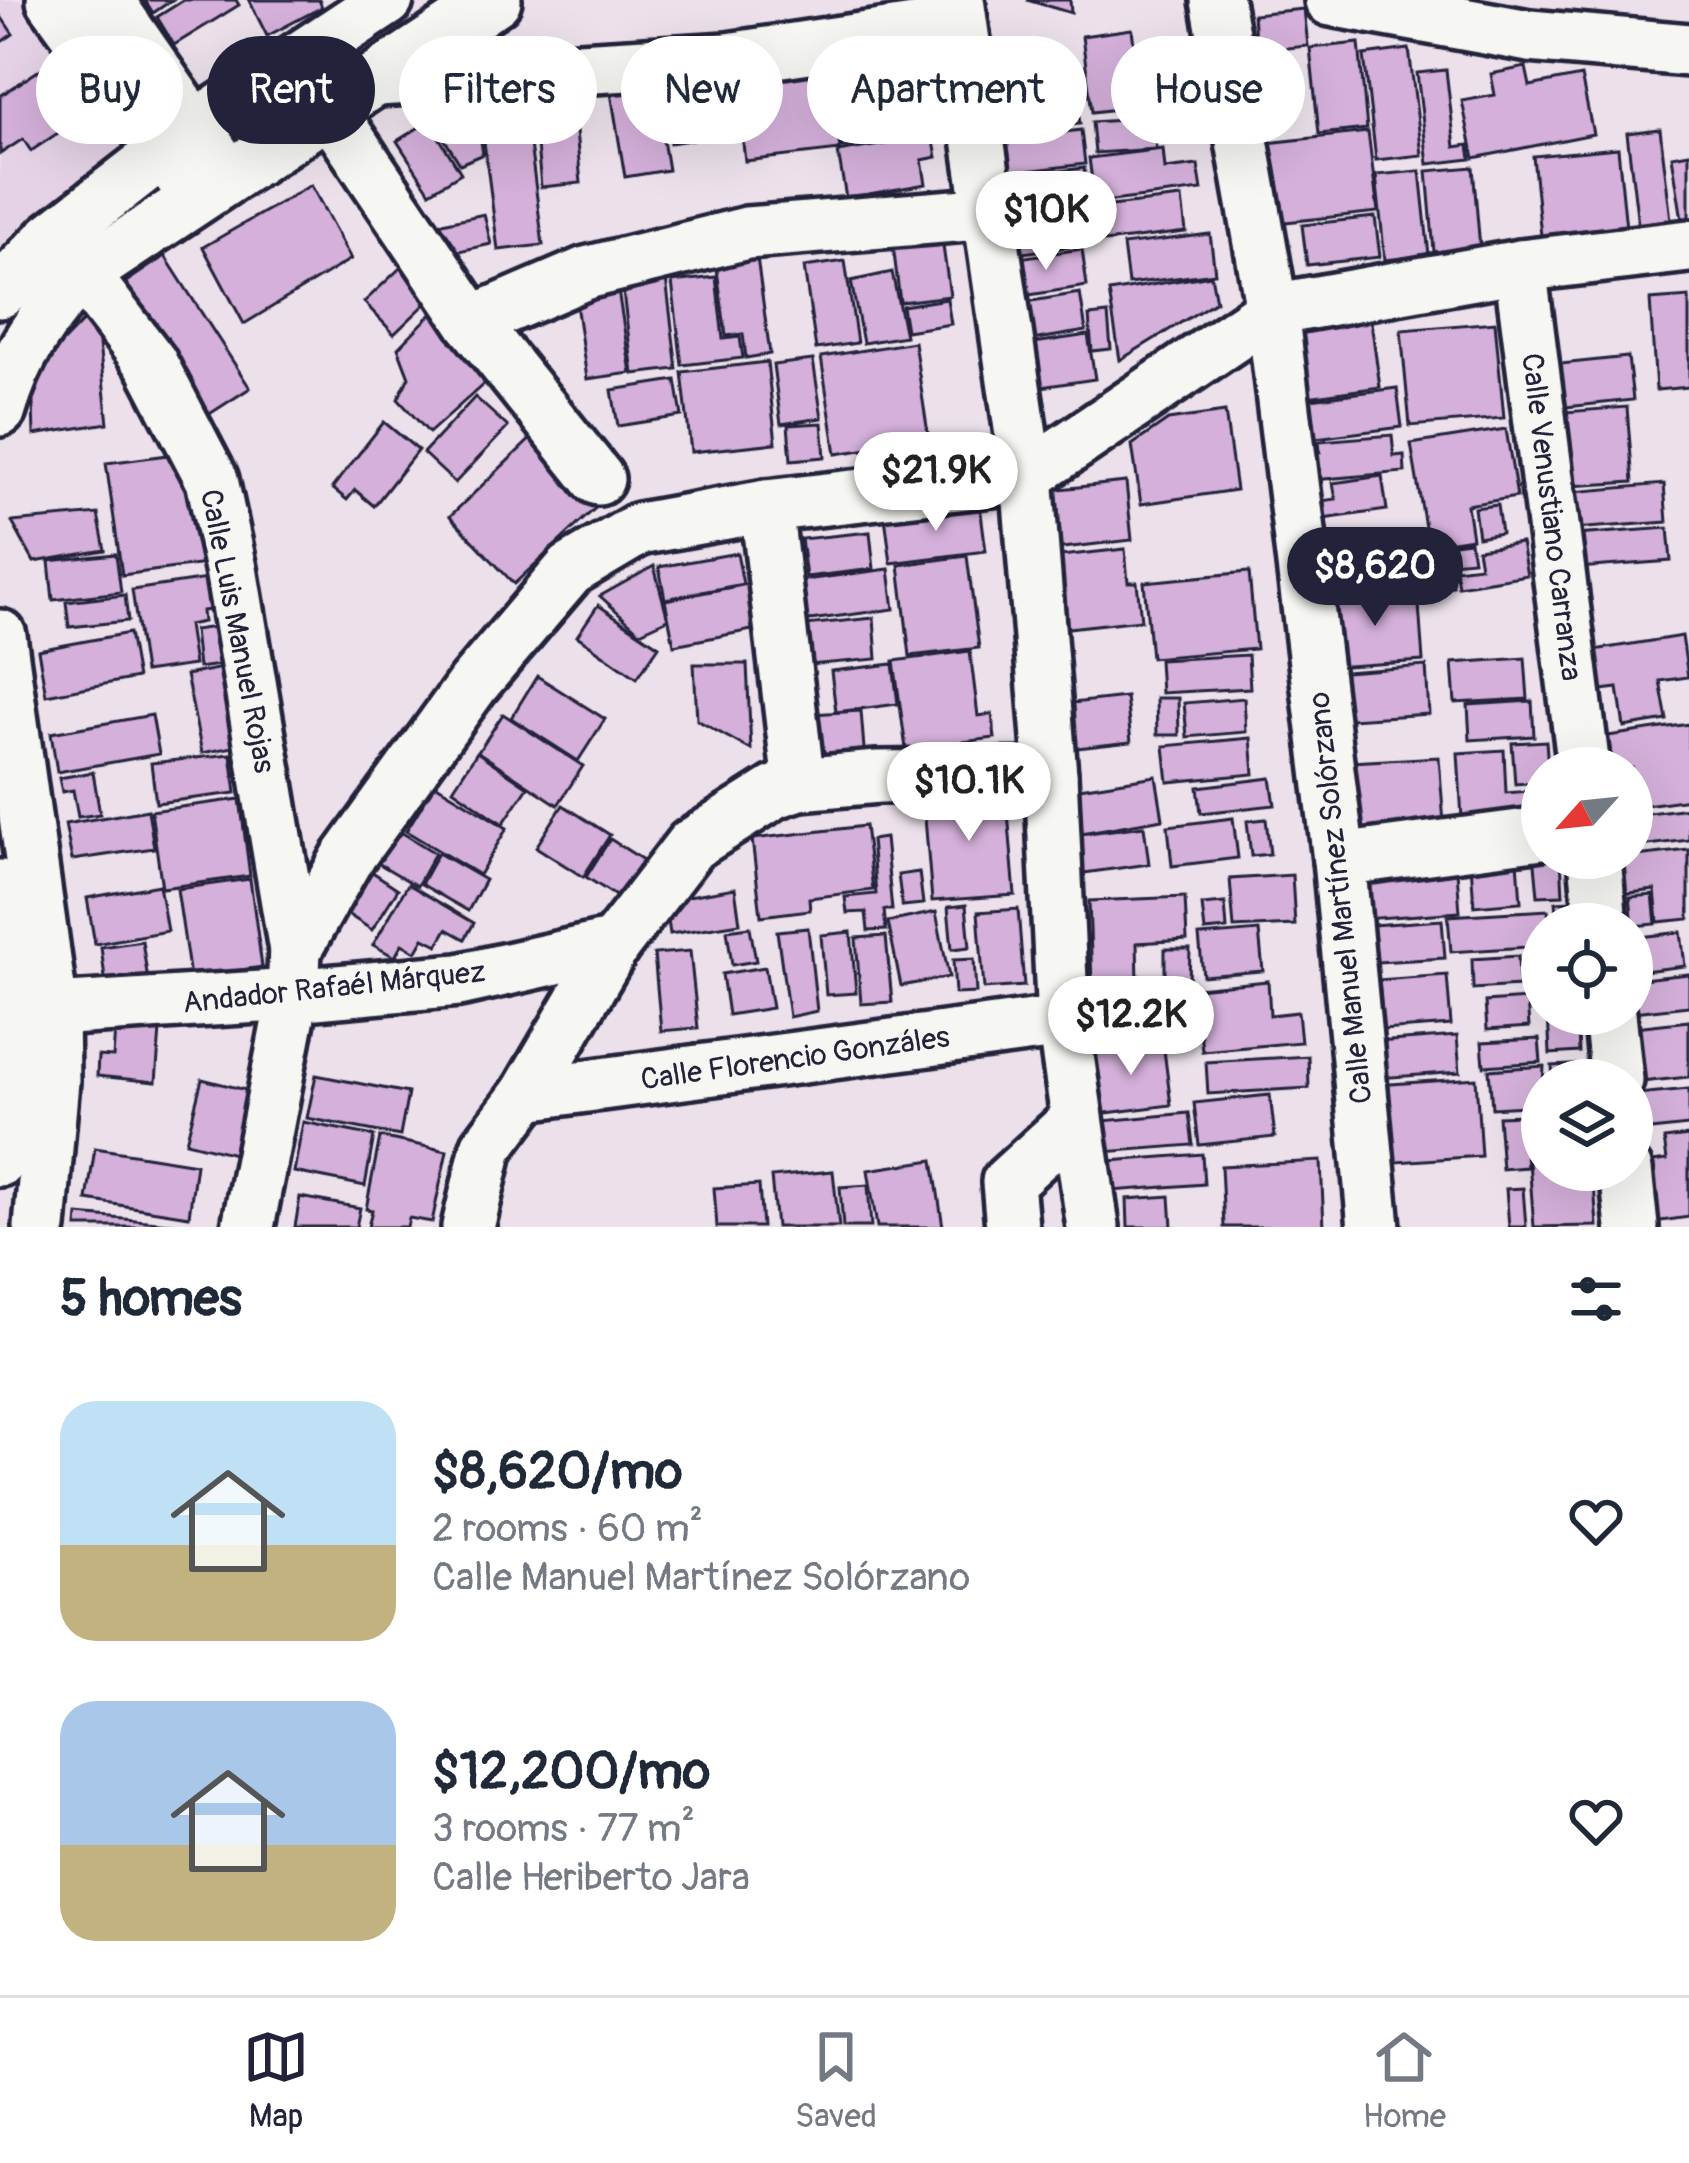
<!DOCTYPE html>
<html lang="en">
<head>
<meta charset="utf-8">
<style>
	body { margin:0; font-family:Pangolin,sans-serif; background:#f6f6f7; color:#1f2937; height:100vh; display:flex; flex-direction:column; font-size:45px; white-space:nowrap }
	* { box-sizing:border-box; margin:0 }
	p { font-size:39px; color:#747a83 }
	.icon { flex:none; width:66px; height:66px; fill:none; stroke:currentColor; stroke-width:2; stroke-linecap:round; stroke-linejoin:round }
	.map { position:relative; height:1227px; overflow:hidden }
	.details { display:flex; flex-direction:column; background:#fff; flex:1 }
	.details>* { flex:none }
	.top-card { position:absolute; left:36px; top:36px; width:1617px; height:108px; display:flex; gap:24px }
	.needle { width:78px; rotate:243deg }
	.tools { position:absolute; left:1521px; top:747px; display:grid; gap:24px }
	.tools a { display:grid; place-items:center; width:132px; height:132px; border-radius:50%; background:#fff; box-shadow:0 12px 48px #0002; font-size:60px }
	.price { position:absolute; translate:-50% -102px; padding:0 27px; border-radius:42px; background:#fff; color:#222; font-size:39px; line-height:78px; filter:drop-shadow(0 3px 6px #0008) }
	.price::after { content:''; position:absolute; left:50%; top:72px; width:36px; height:27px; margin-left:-18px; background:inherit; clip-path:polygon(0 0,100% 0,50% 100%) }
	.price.selected { background:#22223b; color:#fff }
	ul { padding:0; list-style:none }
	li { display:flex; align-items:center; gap:36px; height:300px; padding:0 60px }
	li span { display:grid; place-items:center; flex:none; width:336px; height:240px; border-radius:36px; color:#555 }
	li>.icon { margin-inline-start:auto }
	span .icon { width:144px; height:144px; fill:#fffc; stroke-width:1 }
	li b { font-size:51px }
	h2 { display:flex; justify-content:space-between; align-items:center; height:144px; padding:0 60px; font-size:51px }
	.pill { padding:0 42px; border-radius:54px; background:#fff; box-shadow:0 12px 48px #0002; font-size:42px; line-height:108px }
	.pill.selected { background:#22223b; color:#fff }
	.tab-bar { display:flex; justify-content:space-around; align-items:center; height:168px; border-top:3px solid #e0e1e3; background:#fff; font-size:33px; color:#747a83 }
	.tab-bar a { display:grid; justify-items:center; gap:6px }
	.tab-bar .selected { color:#22223b }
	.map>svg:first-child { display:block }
</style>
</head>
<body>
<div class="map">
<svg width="1689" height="1227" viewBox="0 0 1689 1227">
	<rect width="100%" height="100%" fill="#ece1eb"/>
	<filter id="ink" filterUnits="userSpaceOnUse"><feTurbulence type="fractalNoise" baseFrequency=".00833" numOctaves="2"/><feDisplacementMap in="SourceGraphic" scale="24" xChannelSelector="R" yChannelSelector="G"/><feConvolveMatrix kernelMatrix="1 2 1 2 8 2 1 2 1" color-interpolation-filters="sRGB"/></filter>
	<g filter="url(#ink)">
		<polygon fill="#e5d2e6" points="0,0 23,0 126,152 50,201 0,250"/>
		<g fill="#d4b0da" stroke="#22223b" stroke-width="3">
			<polygon points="145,0 172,0 153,13"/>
			<polygon points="184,0 236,0 239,5 174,45 157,17"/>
			<polygon points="249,0 319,0 322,7 267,36"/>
			<polygon points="1027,0 1070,0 1071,13"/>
			<polygon points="1304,9 1308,46 1256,51 1253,14"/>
			<polygon points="0,15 13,34 0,43"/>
			<polygon points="1132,29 1142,106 1092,112 1082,36"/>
			<polygon points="1359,43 1367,129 1319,134 1310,48"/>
			<polygon points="1409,49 1422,155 1376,160 1364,55"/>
			<polygon points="873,66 882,143 842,148 833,70"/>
			<polygon points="1526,67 1530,86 1581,76 1593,134 1474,158 1462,101 1495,95 1491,74"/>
			<polygon points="41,69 76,121 31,151 23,139 0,154 0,96"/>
			<polygon points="830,70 840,150 745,161 736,81"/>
			<polygon points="1446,70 1455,147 1469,145 1471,159 1428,164 1417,73"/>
			<polygon points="700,73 710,137 670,143 660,79"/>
			<polygon points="1185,74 1189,111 1153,115 1149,78"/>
			<polygon points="653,79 668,170 625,177 610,87"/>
			<polygon points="1074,81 1080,124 982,135 976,92"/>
			<polygon points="524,97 543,245 498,250 479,103"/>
			<polygon points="573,100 581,183 541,187 533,104"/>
			<polygon points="476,110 483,154 460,164 435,124"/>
			<polygon points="1154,118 1156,149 1095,153 1092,122"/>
			<polygon points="429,121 461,173 430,192 397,141"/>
			<polygon points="1660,129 1671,220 1638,224 1627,133"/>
			<polygon points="1081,130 1085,164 1000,174 996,141"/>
			<polygon points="1368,132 1378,212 1267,224 1258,144"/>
			<polygon points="933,136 937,157 922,160 926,184 846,198 838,152"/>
			<polygon points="1618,148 1627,238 1542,246 1533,156"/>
			<polygon points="1163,149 1165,169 1198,165 1202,190 1095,203 1089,158"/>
			<polygon points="1689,153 1689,225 1683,226 1672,156"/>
			<polygon points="1473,167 1480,248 1434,252 1427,171"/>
			<polygon points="1084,168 1088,200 1064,203 1069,247 1000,256 990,180"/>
			<polygon points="1420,171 1429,255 1385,260 1376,175"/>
			<polygon points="311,185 351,259 244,324 203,247"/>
			<polygon points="1182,198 1186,232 1079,245 1075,210"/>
			<polygon points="484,214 491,244 446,254 438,224"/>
			<polygon points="1375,217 1380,257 1307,265 1302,225"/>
			<polygon points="1210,234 1215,273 1128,284 1123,245"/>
			<polygon points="942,239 950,296 900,302 893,245"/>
			<polygon points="1082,249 1087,286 1010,298 1004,260"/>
			<polygon points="756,250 770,354 746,358 743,334 726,336 715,255"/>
			<polygon points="165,256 250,388 208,415 123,284"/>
			<polygon points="412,257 441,289 394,334 364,302"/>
			<polygon points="845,261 857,343 816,349 804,267"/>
			<polygon points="892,272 905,336 863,343 851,281"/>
			<polygon points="1211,275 1216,301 1120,360 1109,292"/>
			<polygon points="716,277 723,339 740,337 743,358 682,365 672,282"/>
			<polygon points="666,279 677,369 633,374 622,284"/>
			<polygon points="617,284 631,373 587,379 574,290"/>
			<polygon points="1080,293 1086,331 1026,341 1020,303"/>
			<polygon points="1689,297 1689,387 1656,390 1650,300"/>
			<polygon points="947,299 951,324 906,331 902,306"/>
			<polygon points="443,302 496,373 429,433 398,399 409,377 398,348"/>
			<polygon points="1369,307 1380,387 1293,399 1282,319"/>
			<polygon points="95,309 108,423 34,435 32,374"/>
			<polygon points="1108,314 1111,349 1092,351 1089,316"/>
			<polygon points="1495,322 1504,418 1410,426 1401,330"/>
			<polygon points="1088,335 1095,379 1034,388 1027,344"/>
			<polygon points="914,342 929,440 836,454 821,357"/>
			<polygon points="1628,357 1633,400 1556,408 1551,365"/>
			<polygon points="813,360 822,418 781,424 773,365"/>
			<polygon points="767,362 776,443 691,452 682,372"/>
			<polygon points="676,380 682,416 618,426 612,390"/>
			<polygon points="1397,388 1402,427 1300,440 1295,401"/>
			<polygon points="475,397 508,427 455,483 423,453"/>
			<polygon points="1627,407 1633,482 1571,486 1565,412"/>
			<polygon points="1225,412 1236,490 1141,504 1132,445 1168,420"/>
			<polygon points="384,422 418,450 374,506 355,490 347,500 332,488"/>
			<polygon points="822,423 825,457 791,460 788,425"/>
			<polygon points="1506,429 1517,497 1467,505 1472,538 1428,545 1411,444"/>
			<polygon points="538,432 603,501 514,584 450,516"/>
			<polygon points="1392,435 1394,456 1404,455 1405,472 1301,481 1299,454 1320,452 1319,441"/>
			<polygon points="191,452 206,564 122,575 106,463"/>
			<polygon points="1382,476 1387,510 1323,519 1320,501 1336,499 1333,483"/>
			<polygon points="1126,482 1132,540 1046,550 1040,491"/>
			<polygon points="1664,484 1667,522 1574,529 1571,492"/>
			<polygon points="980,505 986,551 891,563 885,517"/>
			<polygon points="1497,505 1501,533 1478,537 1474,508"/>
			<polygon points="98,514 105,550 34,562 12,522"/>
			<polygon points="1668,528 1671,561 1579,568 1576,535"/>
			<polygon points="870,532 874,569 806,577 801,539"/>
			<polygon points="1470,541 1473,560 1450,562 1453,586 1434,588 1429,546"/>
			<polygon points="1521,543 1527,575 1458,586 1455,569 1480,566 1477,549"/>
			<polygon points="1125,549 1128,582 1137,582 1141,620 1050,630 1042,558"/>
			<polygon points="737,553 743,584 665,599 659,567"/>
			<polygon points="116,554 121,592 53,600 49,561"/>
			<polygon points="967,556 979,648 910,656 899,565"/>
			<polygon points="654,566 668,619 640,632 600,596"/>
			<polygon points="889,569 894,609 802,621 797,581"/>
			<polygon points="1249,572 1256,649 1151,658 1144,582"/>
			<polygon points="214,578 219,609 202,611 203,622 188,625 194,665 144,672 132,590"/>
			<polygon points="748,584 757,629 674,645 665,600"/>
			<polygon points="1418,591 1423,661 1332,667 1327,597"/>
			<polygon points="125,595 128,621 69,627 66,602"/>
			<polygon points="598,605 659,646 637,678 577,636"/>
			<polygon points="874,618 877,659 809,665 805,625"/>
			<polygon points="222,626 226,664 198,668 194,630"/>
			<polygon points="129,633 137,678 46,695 38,650"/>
			<polygon points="1682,636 1688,677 1660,681 1667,720 1624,727 1618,688 1594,691 1588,651"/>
			<polygon points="970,651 978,716 992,714 995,738 906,749 894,661"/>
			<polygon points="1248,655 1250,688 1161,693 1159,660"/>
			<polygon points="1525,658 1528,699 1455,703 1452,663"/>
			<polygon points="694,664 747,664 751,750 697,720"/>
			<polygon points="893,664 898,704 836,712 831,671"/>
			<polygon points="1426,666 1429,714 1334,720 1331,673"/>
			<polygon points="227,667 243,745 202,753 186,675"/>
			<polygon points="537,676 605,719 578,761 511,718"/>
			<polygon points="1126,697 1131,742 1059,750 1054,705"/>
			<polygon points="1156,698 1178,698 1179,735 1157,735"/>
			<polygon points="1244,698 1246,732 1187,737 1184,703"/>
			<polygon points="1532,701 1534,736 1470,740 1468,705"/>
			<polygon points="861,711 865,761 814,765 811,714"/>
			<polygon points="503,714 583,766 558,805 478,752"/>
			<polygon points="152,715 159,754 57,772 51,733"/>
			<polygon points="1689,724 1689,799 1632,807 1632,768 1613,768 1608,736"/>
			<polygon points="1251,738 1254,774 1168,782 1164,746"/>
			<polygon points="1546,741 1548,768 1542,768 1542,782 1515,784 1512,743"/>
			<polygon points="1504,750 1506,793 1542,790 1542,829 1463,835 1458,753"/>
			<polygon points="477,752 528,787 503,824 453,789"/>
			<polygon points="231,754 236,793 156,803 151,763"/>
			<polygon points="1439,757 1445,837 1357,842 1351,762"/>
			<polygon points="93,772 100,814 78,817 73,790 62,792 59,778"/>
			<polygon points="1156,776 1163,819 1081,833 1073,789"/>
			<polygon points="1271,778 1275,805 1201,813 1198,787"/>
			<polygon points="435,784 507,828 479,875 406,831"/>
			<polygon points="1006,788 1015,895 932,901 923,794"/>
			<polygon points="240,799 250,876 162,888 151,811"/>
			<polygon points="563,805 610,835 583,877 536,847"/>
			<polygon points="1689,808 1689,840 1632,847 1632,815"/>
			<polygon points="148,810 154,848 72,860 65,824"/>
			<polygon points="1233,818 1238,858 1172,866 1168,826"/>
			<polygon points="1266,819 1270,854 1251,856 1247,821"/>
			<polygon points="865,826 873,890 809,898 810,910 761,916 752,839"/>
			<polygon points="1144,826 1149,864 1077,874 1072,835"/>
			<polygon points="396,829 435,853 417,886 376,862"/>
			<polygon points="885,838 892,910 884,910 886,930 868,931 866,912 847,913 845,897 876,894 871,840"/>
			<polygon points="610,839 643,860 620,899 586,877"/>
			<polygon points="1689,850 1689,919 1658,922 1655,890 1622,894 1618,858"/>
			<polygon points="438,853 485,880 468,911 421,884"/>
			<polygon points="1534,853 1542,858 1561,858 1563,895 1538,896"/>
			<polygon points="1456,857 1460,912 1364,919 1361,863"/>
			<polygon points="1518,861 1521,902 1474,906 1471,864"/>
			<polygon points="368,869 398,889 372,930 341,910"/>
			<polygon points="919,872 923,904 902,906 898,875"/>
			<polygon points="1292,875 1295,925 1234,928 1230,879"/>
			<polygon points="250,879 262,967 190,977 177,889"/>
			<polygon points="408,884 474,923 465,939 447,929 438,945 424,938 416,952 402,944 395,957 373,945"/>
			<polygon points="159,885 167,931 95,944 87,898"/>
			<polygon points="735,888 740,923 670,934 665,900"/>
			<polygon points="1653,895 1656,924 1633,926 1630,897"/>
			<polygon points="1185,897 1187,940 1137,943 1138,981 1092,983 1089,901"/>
			<polygon points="1572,901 1574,924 1558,924 1556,902"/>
			<polygon points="1225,903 1227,929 1205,931 1202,905"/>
			<polygon points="966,905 970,947 952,949 948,907"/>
			<polygon points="1018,909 1024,986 984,989 978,912"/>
			<polygon points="1548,910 1549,924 1542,924 1542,946 1451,952 1448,916"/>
			<polygon points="936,912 949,977 901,986 888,922"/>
			<polygon points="1442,920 1445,958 1361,963 1358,926"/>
			<polygon points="750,927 756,961 732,965 727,930"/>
			<polygon points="808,928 817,1011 789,1017 777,931"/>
			<polygon points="1259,931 1263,971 1203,976 1199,936"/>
			<polygon points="851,932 856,993 826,995 821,935"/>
			<polygon points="1681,932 1685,966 1644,971 1640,937"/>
			<polygon points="886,936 892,1002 861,1004 856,938"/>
			<polygon points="142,941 148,980 106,986 101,947"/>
			<polygon points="1165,949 1190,949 1189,983 1165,982"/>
			<polygon points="690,951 698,1028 661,1031 654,954"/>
			<polygon points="1518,956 1519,986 1473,989 1472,959"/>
			<polygon points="974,959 976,993 955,994 953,960"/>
			<polygon points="765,967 772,1008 728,1015 722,974"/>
			<polygon points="1689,974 1689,1006 1633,1012 1632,980"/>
			<polygon points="1447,975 1451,1025 1383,1030 1379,980"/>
			<polygon points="1268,981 1270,1015 1298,1012 1301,1042 1202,1051 1196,988"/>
			<polygon points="1157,988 1162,1021 1085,1031 1081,999"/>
			<polygon points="1189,991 1192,1019 1171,1021 1169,993"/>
			<polygon points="1527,999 1529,1027 1487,1030 1485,1002"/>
			<polygon points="116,1014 161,1017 156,1082 97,1076 98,1056 113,1057"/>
			<polygon points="1548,1014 1577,1014 1579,1052 1550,1054"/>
			<polygon points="1689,1021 1689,1077 1641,1082 1634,1027"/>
			<polygon points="1457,1036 1460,1072 1379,1078 1377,1042"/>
			<polygon points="1539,1039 1541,1062 1484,1066 1482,1042"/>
			<polygon points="1163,1042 1171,1105 1098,1114 1091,1051"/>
			<polygon points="1308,1056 1309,1088 1208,1094 1206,1062"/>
			<polygon points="1589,1064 1590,1080 1553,1080 1552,1066"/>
			<polygon points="1544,1066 1542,1105 1492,1108 1489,1070"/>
			<polygon points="316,1075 408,1093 400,1136 307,1118"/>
			<polygon points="1476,1078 1481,1156 1383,1163 1377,1085"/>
			<polygon points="202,1079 250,1091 234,1154 186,1142"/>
			<polygon points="1689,1089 1689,1126 1641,1131 1637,1094"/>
			<polygon points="1270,1095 1275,1137 1199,1145 1194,1103"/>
			<polygon points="1189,1113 1193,1145 1104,1152 1102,1121"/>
			<polygon points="1523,1115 1527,1167 1502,1169 1498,1116"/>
			<polygon points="303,1122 374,1136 365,1186 294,1172"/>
			<polygon points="1689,1136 1689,1217 1654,1222 1645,1163 1667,1160 1664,1139"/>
			<polygon points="380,1137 447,1151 432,1222 409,1218 407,1227 368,1227 372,1210 366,1209"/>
			<polygon points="1542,1147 1542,1170 1593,1170 1597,1226 1534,1227 1528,1148"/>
			<polygon points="95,1148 196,1164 189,1216 87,1200"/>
			<polygon points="1202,1154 1204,1184 1112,1191 1110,1161"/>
			<polygon points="933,1160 943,1227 877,1227 868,1170"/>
			<polygon points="1321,1161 1324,1227 1224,1227 1221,1166"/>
			<polygon points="833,1171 839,1227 776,1227 771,1177"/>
			<polygon points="759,1185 762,1227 717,1227 714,1188"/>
			<polygon points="868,1185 871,1227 843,1227 840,1187"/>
			<polygon points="1523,1188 1526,1227 1509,1227 1506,1189"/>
			<polygon points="1170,1196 1172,1227 1128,1227 1127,1199"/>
			<polygon points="300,1197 360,1208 356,1227 295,1227"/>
			<polygon points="78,1215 216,1227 77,1227"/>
		</g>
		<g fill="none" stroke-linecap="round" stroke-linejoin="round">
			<defs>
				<g id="minor">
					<polyline points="53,0 183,179"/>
					<polyline points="107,0 214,155"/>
					<polyline points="958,0 1027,476 1051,775 1063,1022 1093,1227"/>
					<polyline points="1217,0 1272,310 1339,860 1374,1227"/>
					<polyline points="1331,0 1529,36 1689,50"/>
					<polyline points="377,80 728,59 961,24"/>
					<polyline points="330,111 472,322 598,479"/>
					<polyline points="1520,266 1584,768"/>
					<polyline points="83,274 151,363 212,480 231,569 295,950"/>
					<polyline points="0,292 52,238 195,127 387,0"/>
					<polyline points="472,322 586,273 747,233 991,213"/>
					<path d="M0,410C15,355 42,315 83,274L495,0"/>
					<polyline points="766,506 799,784"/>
					<polyline points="0,636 52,1010 53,1081 40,1227"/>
					<polyline points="1595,858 1601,924"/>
					<polyline points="1339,860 1542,833"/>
					<polyline points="0,886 17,1082 0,1160"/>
					<polyline points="52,1010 293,995 459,980 614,945"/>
					<polyline points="1610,1014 1617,1080"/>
					<polyline points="527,1094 1063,1022"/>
					<polyline points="1626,1170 1632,1227"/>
					<polyline points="248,1227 293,995 295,950 346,860 473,684 570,570 639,529 766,506 1027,476 1272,310 1520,266 1689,246"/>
					<polyline points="468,1227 487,1147 527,1094 614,945 691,845 775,792 799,784 878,777 1051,775"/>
					<polyline points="1012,1227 1008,1182 1076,1120"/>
				</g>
			</defs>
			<use href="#minor" stroke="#22223b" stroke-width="60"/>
			<use href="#minor" stroke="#f6f6f2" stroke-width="51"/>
		</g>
	</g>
	<g text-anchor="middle" stroke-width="9" stroke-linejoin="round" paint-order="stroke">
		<g font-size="30" fill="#22223b" stroke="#f6f6f2">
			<text transform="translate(1552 517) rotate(83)" y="10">Calle Venustiano Carranza</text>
			<text transform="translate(238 631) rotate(79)" y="10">Calle Luis Manuel Rojas</text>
			<text transform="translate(1340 898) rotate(-96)" y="10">Calle Manuel Martínez Solórzano</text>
			<text transform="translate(334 987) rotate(-6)" y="10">Andador Rafaél Márquez</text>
			<text transform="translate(795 1058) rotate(-8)" y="10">Calle Florencio Gonzáles</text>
		</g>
	</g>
</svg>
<div class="tools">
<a><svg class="needle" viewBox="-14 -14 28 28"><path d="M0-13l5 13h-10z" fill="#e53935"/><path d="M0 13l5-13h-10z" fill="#747a83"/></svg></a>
<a><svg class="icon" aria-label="locate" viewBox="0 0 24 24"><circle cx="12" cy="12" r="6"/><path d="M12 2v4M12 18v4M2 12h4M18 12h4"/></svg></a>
<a><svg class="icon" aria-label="layers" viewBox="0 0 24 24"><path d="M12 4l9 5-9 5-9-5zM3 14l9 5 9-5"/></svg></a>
</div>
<b class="price" style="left:1046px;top:273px">$10K</b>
<b class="price" style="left:936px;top:534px">$21.9K</b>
<b class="price selected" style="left:1375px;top:629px">$8,620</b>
<b class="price" style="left:969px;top:844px">$10.1K</b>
<b class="price" style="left:1131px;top:1078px">$12.2K</b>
<div class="top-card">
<a class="pill">Buy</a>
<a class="pill selected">Rent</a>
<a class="pill">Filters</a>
<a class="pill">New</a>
<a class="pill">Apartment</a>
<a class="pill">House</a>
</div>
</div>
<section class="details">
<h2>5 homes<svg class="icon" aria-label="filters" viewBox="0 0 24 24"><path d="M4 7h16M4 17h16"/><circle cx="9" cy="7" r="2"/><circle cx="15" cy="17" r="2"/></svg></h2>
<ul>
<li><span style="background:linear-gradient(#bfe0f5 60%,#c2b280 0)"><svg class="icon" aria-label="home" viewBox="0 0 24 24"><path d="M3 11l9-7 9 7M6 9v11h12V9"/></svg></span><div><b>$8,620/mo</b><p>2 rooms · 60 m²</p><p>Calle Manuel Martínez Solórzano</p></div><svg class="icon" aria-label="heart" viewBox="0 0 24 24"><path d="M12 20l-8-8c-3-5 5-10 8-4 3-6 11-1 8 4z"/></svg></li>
<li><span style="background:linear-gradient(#a9c7e8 60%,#c2b280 0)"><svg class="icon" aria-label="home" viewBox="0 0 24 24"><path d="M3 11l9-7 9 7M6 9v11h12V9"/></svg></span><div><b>$12,200/mo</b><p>3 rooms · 77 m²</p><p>Calle Heriberto Jara</p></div><svg class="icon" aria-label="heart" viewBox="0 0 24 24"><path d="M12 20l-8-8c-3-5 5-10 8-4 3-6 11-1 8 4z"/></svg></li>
</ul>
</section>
<nav class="tab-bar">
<a class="selected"><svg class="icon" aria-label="map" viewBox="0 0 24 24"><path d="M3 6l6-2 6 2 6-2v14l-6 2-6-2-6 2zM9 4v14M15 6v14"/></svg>Map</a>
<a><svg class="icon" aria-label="saved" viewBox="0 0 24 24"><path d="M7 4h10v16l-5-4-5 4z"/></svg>Saved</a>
<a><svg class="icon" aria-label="home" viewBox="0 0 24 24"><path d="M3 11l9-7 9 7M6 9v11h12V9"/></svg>Home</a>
</nav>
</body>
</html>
